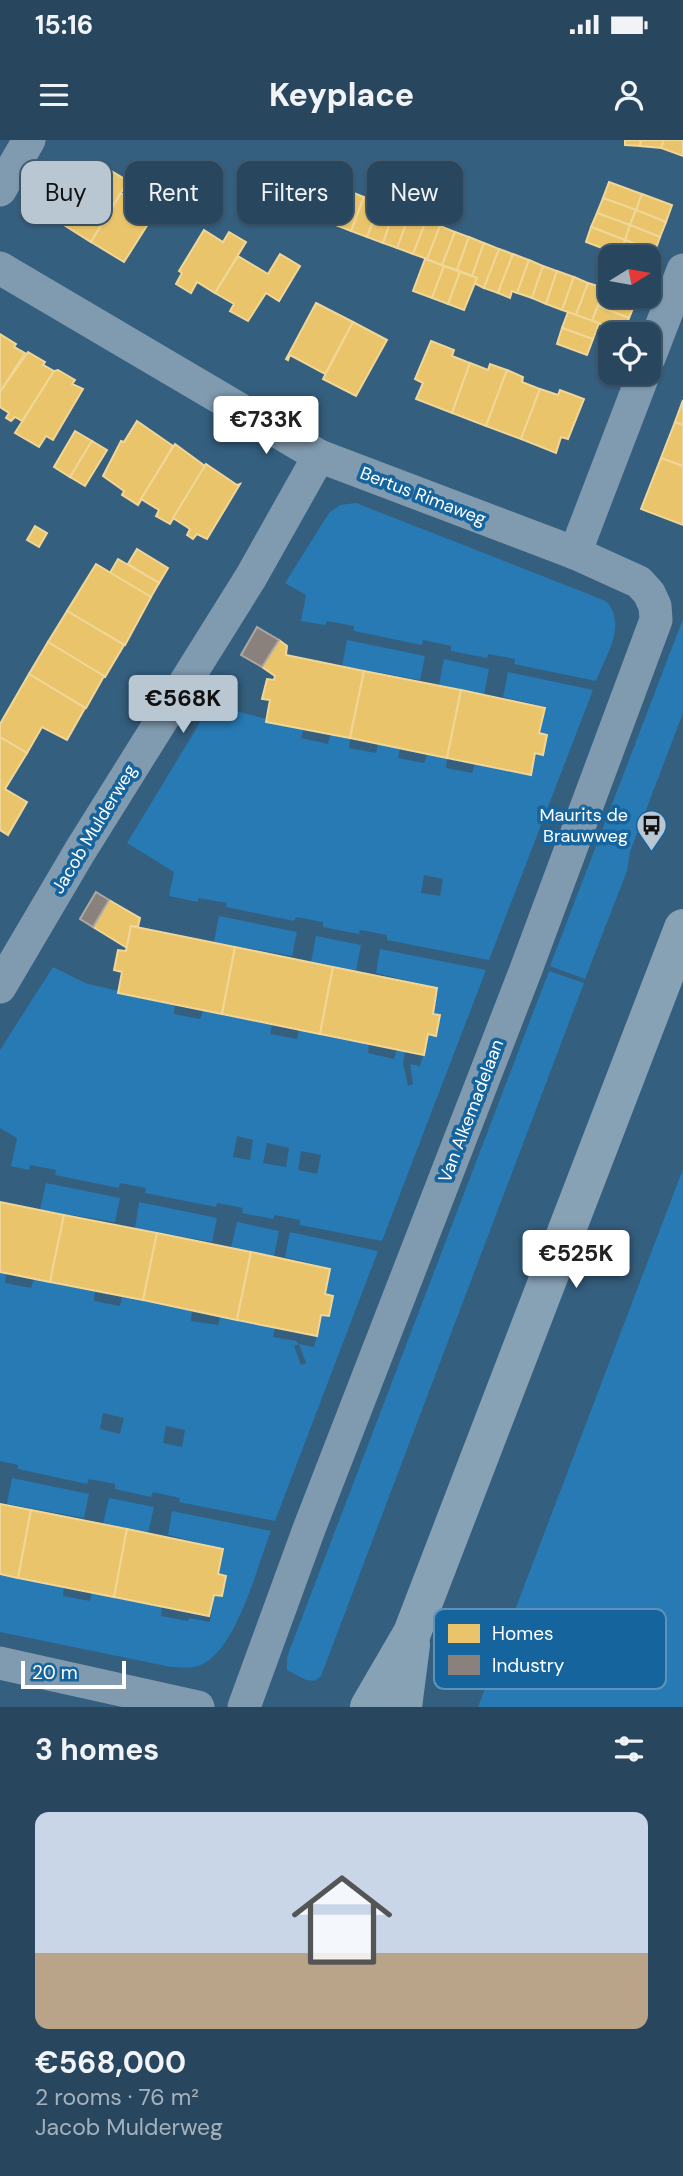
<!DOCTYPE html>
<html lang="en">
<head>
<meta charset="utf-8">
<style>
	body { margin:0; font-family:"DM Sans",sans-serif; background:#304e65; color:#f1f3f6; height:100vh; display:flex; flex-direction:column; font-size:26px; white-space:nowrap }
	* { box-sizing:border-box; margin:0 }
	p { font-size:23px; color:#a5b2bd }
	.icon { flex:none; width:38px; height:38px; fill:none; stroke:currentColor; stroke-width:2; stroke-linecap:round; stroke-linejoin:round }
	.map { position:relative; height:1567px; overflow:hidden }
	.side { display:flex; flex-direction:column; background:#28475f; flex:1 }
	.side>* { flex:none }
	.banner { position:absolute; left:21px; top:21px; width:642px; height:63px; display:flex; gap:14px }
	.needle { width:46px; rotate:79deg }
	.buttons { position:absolute; left:598px; top:105px; display:grid; gap:14px }
	.buttons a { display:grid; place-items:center; width:63px; height:63px; border-radius:14px; background:#28475f; box-shadow:0 2px 5px #0004,0 0 0 2px #445f74; font-size:35px }
	.scale { position:absolute; left:21px; bottom:18px; width:105px; box-sizing:border-box; padding-left:7px; border:4px solid #fff; border-top:0; font-size:19px; line-height:24px; white-space:nowrap; color:#fff; -webkit-text-stroke:5px #16649e; paint-order:stroke }
	.price { position:absolute; translate:-50% -60px; padding:0 16px; border-radius:7px; background:#fff; color:#222; font-size:23px; line-height:46px; filter:drop-shadow(0 2px 4px #0008) }
	.price::after { content:''; position:absolute; left:50%; top:42px; width:21px; height:16px; margin-left:-10px; background:inherit; clip-path:polygon(0 0,100% 0,50% 100%) }
	.price.active { background:#b8c7d2; color:#111 }
	ul { padding:0; list-style:none }
	li { display:grid; align-content:center; gap:14px; height:371px; padding:0 35px }
	li span { display:grid; place-items:center; height:217px; border-radius:14px; color:#555 }
	li>.icon { margin-inline-start:auto }
	span .icon { width:126px; height:126px; fill:#fffc; stroke-width:1 }
	li b { font-size:30px }
	h2 { display:flex; justify-content:space-between; align-items:center; height:84px; padding:0 35px; font-size:30px }
	.chip { padding:0 24px; border-radius:14px; background:#28475f; box-shadow:0 2px 5px #0004,0 0 0 2px #445f74; font-size:24px; line-height:63px }
	.chip.active { background:#b8c7d2; color:#111 }
	.status { display:flex; justify-content:space-between; align-items:center; height:49px; padding:0 35px; background:#28475f; direction:ltr }
	.status svg { height:19px; fill:currentColor }
	header { display:flex; justify-content:space-between; align-items:center; height:91px; padding:0 35px; background:#28475f; font-size:32px; font-weight:800 }
	.map>svg:first-child { display:block }
</style>
</head>
<body>
<div class="status"><b>15:16</b><svg viewBox="0 0 49 12"><path d="M0 12V9h3v3zM5 12V6h3v6zM10 12V3h3v9zM15 12V0h3v12zM26 1h20v11H26zM47 4h2v5h-2z"/></svg></div>
<header><svg class="icon" aria-label="menu" viewBox="0 0 24 24"><path d="M4 6h16M4 12h16M4 18h16"/></svg>Keyplace<svg class="icon" aria-label="person" viewBox="0 0 24 24"><circle cx="12" cy="8" r="4"/><path d="M4 21q1-7 8-7t8 7"/></svg></header>
<div class="map">
<svg width="683" height="1567" viewBox="0 0 683 1567">
	<rect width="100%" height="100%" fill="#355f7f"/>
	<g fill="#277ab3" fill-rule="evenodd">
		<path d="M356,363L606,461C628,484 605,517 596,541L514,524L515,519L488,514L487,518L451,511V506L423,500L422,505L354,491V486L327,481L325,485L301,481L306,455L285,443L329,373L340,365Z"/>
		<polygon points="683,479 683,573 630,712 627,731 585,839 550,826"/>
		<polygon points="347,500 425,516 420,540 342,526"/>
		<polygon points="444,519 489,529 484,555 439,545"/>
		<path d="M508,532L593,550L489,820L387,800V795L360,790L359,794L323,787V782L296,777L294,781L226,767L227,763L198,758V762L169,756L174,732L127,703L213,561L228,569L266,579V582L303,590L301,598L328,604L330,595L350,599L349,608L376,613L378,604L400,609L398,618L424,623L427,615L447,619L446,628L472,633L475,624L530,635L536,614L543,615L547,595L540,593L546,567L503,557ZM424,735L443,739L440,756L421,753Z"/>
		<polygon points="219,776 297,792 292,816 214,802"/>
		<polygon points="316,796 361,805 356,831 311,822"/>
		<path d="M380,809L486,830L382,1101L300,1085V1080L275,1075L273,1079L242,1073L243,1068L217,1063L216,1067L145,1053L146,1048L120,1043L119,1048L55,1035L56,1030L30,1025L29,1030L11,1026L17,998L0,988V910L53,827L85,843L118,851V854L175,865L174,874L200,879L203,871L272,885L270,894L297,899L299,890L369,905L368,913L394,919L397,910L405,912L403,923L408,946L413,944L410,924L420,926L429,894L436,895L441,875L433,874L438,848L376,833ZM237,996L253,1000L250,1020L233,1017ZM267,1003L289,1008L286,1027L263,1023ZM301,1011L321,1015L317,1034L298,1030Z"/>
		<polygon points="549,831 584,843 321,1536 315,1541 306,1540 287,1530 287,1518 290,1509"/>
		<polygon points="683,1029 683,1567 478,1567"/>
		<polygon points="46,1043 120,1058 115,1082 40,1070"/>
		<polygon points="139,1062 217,1078 212,1102 135,1088"/>
		<polygon points="237,1082 279,1091 274,1116 231,1108"/>
		<path d="M290,1092L378,1111L275,1381L179,1362L180,1358L153,1352L151,1357L115,1349V1344L89,1339L87,1344L18,1329V1325L0,1321V1132L6,1134L5,1143L31,1148L34,1139L95,1152L94,1161L120,1166L122,1157L192,1171L191,1181L218,1185L220,1177L275,1188L273,1197L296,1201L299,1204L294,1206L301,1225L306,1223L299,1204L314,1207L322,1175L333,1156L326,1154L330,1128L285,1117ZM103,1273L124,1278L120,1294L100,1289ZM166,1286L185,1290L182,1307L163,1303Z"/>
		<polygon points="12,1338 89,1354 84,1378 7,1364"/>
		<polygon points="109,1358 154,1367 148,1393 103,1384"/>
		<path d="M172,1371L271,1391C257,1426 236,1514 198,1526C190,1529 180,1527 171,1527L0,1492V1434L64,1447L63,1456L90,1461L92,1453L162,1467L161,1476L188,1481L189,1478L210,1482L214,1456H222L226,1436L219,1434L224,1409L168,1395Z"/>
	</g>
	<g fill="#e9c46a" stroke="#f0d697" stroke-width="2">
		<polygon points="625,0 641,0 640,6 625,5"/>
		<polygon points="641,0 664,0 661,8 640,6"/>
		<polygon points="664,0 683,0 683,16 661,8"/>
		<polygon points="95,21 128,41 91,102 56,80 87,31 89,32"/>
		<polygon points="193,26 209,36 180,82 165,72"/>
		<polygon points="209,36 216,41 194,78 186,73"/>
		<polygon points="609,42 642,54 636,70 603,58"/>
		<polygon points="341,48 364,57 351,91 336,85"/>
		<polygon points="121,53 148,72 149,70 155,73 124,122 91,102"/>
		<polygon points="642,54 672,65 666,82 636,70"/>
		<polygon points="364,57 380,63 367,97 351,91"/>
		<polygon points="603,58 636,70 630,85 597,73"/>
		<polygon points="380,63 395,69 383,103 367,97"/>
		<polygon points="395,69 410,74 397,108 383,103"/>
		<polygon points="636,70 666,82 660,97 630,85"/>
		<polygon points="597,73 630,85 625,100 591,87"/>
		<polygon points="410,74 426,81 413,114 397,108"/>
		<polygon points="426,81 440,86 427,119 413,114"/>
		<polygon points="630,85 660,97 655,111 625,100"/>
		<polygon points="440,86 455,92 442,125 427,119"/>
		<polygon points="591,87 625,100 620,115 586,102"/>
		<polygon points="204,90 223,102 229,92 246,102 215,153 197,142 191,153 176,144 182,133 179,131"/>
		<polygon points="455,92 469,97 457,130 442,125"/>
		<polygon points="469,97 484,103 472,136 457,130"/>
		<polygon points="625,100 655,111 649,126 649,117 626,117 620,115"/>
		<polygon points="484,103 499,109 484,148 474,143 477,138 472,136"/>
		<polygon points="499,109 513,114 498,153 484,148"/>
		<polygon points="280,114 300,126 279,161 266,153 248,181 230,171 234,164 215,153 238,116 268,134"/>
		<polygon points="513,114 529,120 517,153 512,151 510,158 498,153"/>
		<polygon points="425,119 444,126 432,158 413,151"/>
		<polygon points="529,120 543,126 532,158 517,153"/>
		<polygon points="444,126 460,132 448,164 432,158"/>
		<polygon points="543,126 557,131 546,164 532,158"/>
		<polygon points="557,131 574,137 562,170 546,164"/>
		<polygon points="460,132 477,138 464,170 448,164"/>
		<polygon points="574,137 588,143 576,175 562,170"/>
		<polygon points="588,143 604,148 592,181 576,175"/>
		<polygon points="604,148 611,151 611,156 623,156 636,161 629,178 598,166"/>
		<polygon points="316,163 353,182 325,234 290,215 288,220 286,219"/>
		<polygon points="598,166 629,178 623,193 592,181"/>
		<polygon points="568,172 599,183 593,199 562,188"/>
		<polygon points="353,182 387,200 356,256 323,239"/>
		<polygon points="562,188 593,199 587,215 557,204"/>
		<polygon points="0,194 16,204 14,207 25,213 0,252"/>
		<polygon points="431,201 454,210 452,216 470,223 452,273 416,259 423,243 415,239"/>
		<polygon points="28,212 45,222 43,225 54,231 22,281 15,277 11,281 6,278 9,273 0,267 0,252"/>
		<polygon points="470,223 488,230 490,224 507,230 486,286 452,273"/>
		<polygon points="58,230 75,240 72,244 83,249 53,300 46,296 39,307 15,293 54,231"/>
		<polygon points="507,230 523,237 522,242 540,249 521,299 486,286"/>
		<polygon points="540,249 558,255 560,250 584,259 568,299 561,297 556,313 521,299"/>
		<polygon points="683,260 683,285 675,282"/>
		<polygon points="137,281 173,306 138,365 122,355 124,351 103,336 121,301 124,302"/>
		<polygon points="675,282 683,285 683,326 661,318"/>
		<polygon points="75,291 92,301 70,337 54,327"/>
		<polygon points="92,301 107,310 85,346 70,337"/>
		<polygon points="175,304 205,326 170,384 156,376 159,370 141,359"/>
		<polygon points="661,318 683,326 683,385 641,369"/>
		<polygon points="206,324 237,345 240,344 207,399 197,394 193,399 187,395 190,389 173,378"/>
		<polygon points="35,386 47,393 39,407 27,400"/>
		<polygon points="137,409 168,428 159,443 128,424"/>
		<polygon points="118,419 159,443 151,457 110,433"/>
		<polygon points="96,424 151,457 125,505 67,471"/>
		<polygon points="67,471 124,505 105,537 48,502"/>
		<polygon points="279,500 287,506 286,515 364,531 350,598 266,582 270,560 262,559 267,539 274,540 275,536 262,527"/>
		<polygon points="48,502 104,536 86,568 29,534"/>
		<polygon points="364,531 461,550 447,618 350,598"/>
		<polygon points="29,534 85,568 67,600 42,587 27,613 0,597 0,584"/>
		<polygon points="461,550 545,568 539,593 547,595 543,615 535,613 531,635 447,618"/>
		<polygon points="0,597 27,613 5,649 27,662 8,695 0,690"/>
		<polygon points="109,760 140,778 138,787 131,786 127,808 93,787"/>
		<polygon points="131,786 235,807 222,874 118,853 122,832 114,830 118,810 126,811"/>
		<polygon points="235,807 333,827 320,894 222,874"/>
		<polygon points="333,827 437,848 433,874 440,875 436,896 428,894 424,915 320,894"/>
		<polygon points="0,1062 64,1075 50,1142 0,1132"/>
		<polygon points="64,1075 157,1093 143,1160 50,1142"/>
		<polygon points="157,1093 251,1112 237,1180 143,1160"/>
		<polygon points="251,1112 330,1129 325,1154 333,1156 329,1176 321,1175 317,1196 237,1180"/>
		<polygon points="0,1364 31,1370 18,1438 0,1434"/>
		<polygon points="31,1370 127,1389 114,1457 18,1438"/>
		<polygon points="127,1389 223,1409 218,1434 226,1436 222,1456 214,1455 209,1476 114,1457"/>
	</g>
	<g fill="#8a817c" stroke="#ada7a3" stroke-width="2">
		<polygon points="257,487 279,500 262,527 241,515"/>
		<polygon points="96,752 109,760 93,787 80,779"/>
	</g>
	<g fill="none" stroke-linecap="round" stroke-linejoin="round">
		<g stroke="#809bb0" stroke-width="33">
			<polyline points="0,50 29,0"/>
			<polyline points="0,128 319,316 575,413 639,442 649,453 655,466 656,480 525,832 309,1389 244,1567"/>
			<polyline points="649,218 683,130"/>
			<polyline points="575,413 644,233"/>
			<polyline points="0,847 80,711 251,437 319,316"/>
			<polyline points="0,1523 198,1567"/>
		</g>
		<g stroke="#87a1b5" stroke-width="38">
			<polyline points="369,1567 412,1493 683,788"/>
			<polyline points="403,1567 411,1505"/>
		</g>
	</g>
	<defs>
		<symbol id="bus-pin" viewBox="-11 -11 22 30"><path d="M0 17L-7.5 6A9.5 9.5 0 1 1 7.5 6Z" fill="#b8c7d2" stroke="#16649e"/><path d="M-5-6H5V4H4V6H2V4H-2V6H-4V4H-5ZM-3.5-4V0h7V-4ZM-3.5 1.2v1.5H-2V1.2ZM2 1.2v1.5H3.5V1.2Z" fill="#111"/></symbol>
	</defs>
	<g fill-rule="evenodd">
		<use href="#bus-pin" x="634" y="668" width="35" height="47"/>
	</g>
	<g text-anchor="middle" stroke-width="7" stroke-linejoin="round" paint-order="stroke">
		<g font-size="18" fill="#fff" stroke="#16649e">
			<text transform="translate(423 356) rotate(21)" y="6">Bertus Rimaweg</text>
			<text transform="translate(94 689) rotate(-59)" y="6">Jacob Mulderweg</text>
			<text transform="translate(471 971) rotate(-69)" y="6">Van Alkemadelaan</text>
		</g>
		<g font-size="18" fill="#fff" stroke="#16649e" text-anchor="end">
			<text x="628" y="681">Maurits de<tspan x="628" dy="21">Brauwweg</tspan></text>
		</g>
	</g>
	<rect x="434" y="1469" width="232" height="80" rx="10" fill="#16649e" stroke="#5c92bb" stroke-width="2"/>
	<rect x="448" y="1484" width="32" height="19" fill="#e9c46a"/>
	<rect x="448" y="1515" width="32" height="20" fill="#8a817c"/>
	<g font-size="19" fill="#fff">
		<text x="492" y="1500">Homes</text>
		<text x="492" y="1532">Industry</text>
	</g>
</svg>
<div class="buttons">
<a><svg class="needle" viewBox="-14 -14 28 28"><path d="M0-13l5 13h-10z" fill="#e53935"/><path d="M0 13l5-13h-10z" fill="#a5b2bd"/></svg></a>
<a><svg class="icon" aria-label="locate" viewBox="0 0 24 24"><circle cx="12" cy="12" r="6"/><path d="M12 2v4M12 18v4M2 12h4M18 12h4"/></svg></a>
</div>
<div class="scale">20 m</div>
<b class="price" style="left:266px;top:316px">€733K</b>
<b class="price active" style="left:183px;top:595px">€568K</b>
<b class="price" style="left:576px;top:1150px">€525K</b>
<div class="banner">
<a class="chip active">Buy</a>
<a class="chip">Rent</a>
<a class="chip">Filters</a>
<a class="chip">New</a>
</div>
</div>
<section class="side">
<h2>3 homes<svg class="icon" aria-label="filters" viewBox="0 0 24 24"><path d="M4 7h16M4 17h16"/><circle cx="9" cy="7" r="2"/><circle cx="15" cy="17" r="2"/></svg></h2>
<ul>
<li><span style="background:linear-gradient(#c9d6e8 65%,#b9a48a 0)"><svg class="icon" aria-label="home" viewBox="0 0 24 24"><path d="M3 11l9-7 9 7M6 9v11h12V9"/></svg></span><div><b>€568,000</b><p>2 rooms · 76 m²</p><p>Jacob Mulderweg</p></div></li>
</ul>
</section>
</body>
</html>
